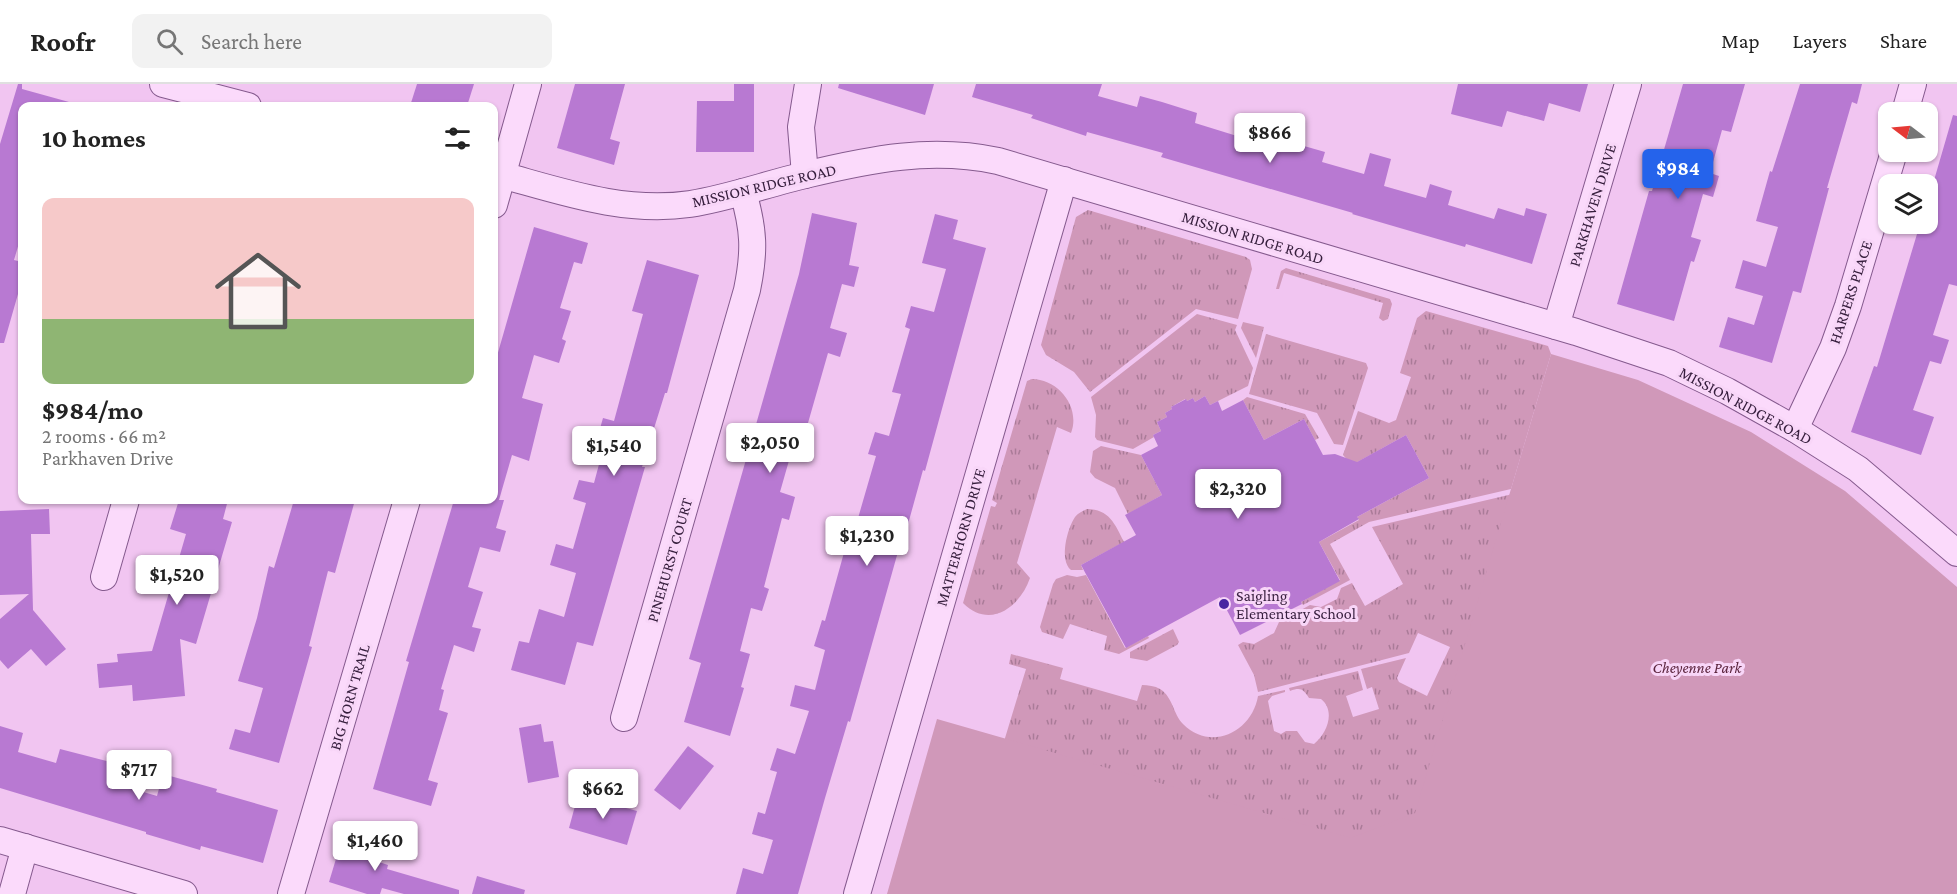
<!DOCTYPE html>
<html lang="en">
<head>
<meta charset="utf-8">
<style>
	body { margin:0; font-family:"Crimson Pro",serif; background:#f2f2f2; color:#222; height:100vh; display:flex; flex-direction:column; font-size:22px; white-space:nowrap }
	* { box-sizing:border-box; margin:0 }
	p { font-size:20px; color:#767676 }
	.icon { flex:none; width:33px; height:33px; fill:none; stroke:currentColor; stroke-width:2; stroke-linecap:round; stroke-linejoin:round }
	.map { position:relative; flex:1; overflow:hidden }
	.details { position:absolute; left:18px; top:18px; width:480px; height:402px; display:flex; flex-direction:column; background:#fff; border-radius:12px; box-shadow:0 2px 4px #0004 }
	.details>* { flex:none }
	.needle { width:39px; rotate:286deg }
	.controls { position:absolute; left:1878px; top:18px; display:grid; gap:12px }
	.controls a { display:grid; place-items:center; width:60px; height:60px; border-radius:12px; background:#fff; box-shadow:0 2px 4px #0004; font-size:30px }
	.price { position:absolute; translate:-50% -51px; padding:0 14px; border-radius:6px; background:#fff; color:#222; font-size:20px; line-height:39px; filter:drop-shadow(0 2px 3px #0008) }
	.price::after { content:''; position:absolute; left:50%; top:36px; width:18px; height:14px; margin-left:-9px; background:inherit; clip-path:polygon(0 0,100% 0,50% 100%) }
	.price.current { background:#2563eb; color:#fff }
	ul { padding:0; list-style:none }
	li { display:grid; align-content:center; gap:12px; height:318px; padding:0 24px }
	li span { display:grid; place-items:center; height:186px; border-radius:12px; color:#555 }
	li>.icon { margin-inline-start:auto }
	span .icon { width:108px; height:108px; fill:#fffc; stroke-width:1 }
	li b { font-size:26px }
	h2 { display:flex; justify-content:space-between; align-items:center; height:72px; padding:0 24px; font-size:26px }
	header { display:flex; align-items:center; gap:36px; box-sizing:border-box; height:84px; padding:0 30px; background:#fff; border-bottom:2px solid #e0e0e0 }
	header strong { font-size:28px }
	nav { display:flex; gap:33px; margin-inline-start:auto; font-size:21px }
	.search { width:420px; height:54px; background:#f2f2f2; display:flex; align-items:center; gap:15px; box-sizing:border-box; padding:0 21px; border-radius:12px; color:#767676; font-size:22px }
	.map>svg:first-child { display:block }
</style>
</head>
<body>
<header>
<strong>Roofr</strong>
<div class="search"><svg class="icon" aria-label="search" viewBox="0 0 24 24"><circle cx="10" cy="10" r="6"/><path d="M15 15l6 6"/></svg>Search here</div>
<nav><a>Map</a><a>Layers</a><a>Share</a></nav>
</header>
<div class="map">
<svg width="1957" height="810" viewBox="0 0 1957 810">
	<defs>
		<pattern id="grass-tufts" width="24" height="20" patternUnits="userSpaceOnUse" patternTransform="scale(1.5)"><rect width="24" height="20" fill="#d098b9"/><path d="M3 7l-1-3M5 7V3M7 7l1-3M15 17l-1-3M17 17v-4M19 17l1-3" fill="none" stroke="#aa7b98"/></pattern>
	</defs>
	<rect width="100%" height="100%" fill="#f1c5f1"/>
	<g fill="url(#grass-tufts)">
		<polygon points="1088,126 1246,173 1250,176 1252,185 1238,235 1196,225 1090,308 1074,288 1046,271 1041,261 1076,133"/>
		<polygon points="1286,184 1390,215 1392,220 1388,235 1383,237 1379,234 1383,219 1284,189 1279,205 1276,205 1281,187"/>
		<polygon points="1426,227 1548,262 1551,270 1511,405 1369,438 1330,460 1350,496 1303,521 1301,518 1340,496 1319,458 1359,436 1357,433 1429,394 1406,351 1352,381 1343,371 1358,327 1389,339 1396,336 1411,293 1400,289 1417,234"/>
		<polygon points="1197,230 1237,241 1235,246 1253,284 1248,302 1210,321 1205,312 1195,318 1193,314 1187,317 1185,315 1171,323 1172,325 1165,329 1167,333 1157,338 1161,347 1153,351 1154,353 1133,365 1097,356 1095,353 1096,331 1091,313"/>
		<polygon points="1243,238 1264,243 1256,274 1241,244"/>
		<polygon points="1266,250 1366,279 1368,284 1343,361 1334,360 1317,329 1249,310"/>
		<path d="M1032,295C1058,295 1081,323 1071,349L1057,343L1017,479L1030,494C1020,523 990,546 963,519L991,422L995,423L997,419L992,416L1027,297Z"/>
		<polygon points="1247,313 1305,330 1319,354 1315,356 1304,335 1264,356 1243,316"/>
		<polygon points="1101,362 1141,371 1162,411 1128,430 1115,404 1095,394 1090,388 1093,367"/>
		<path d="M1517,409L1429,730L1378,766L1002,664L1026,585L1009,580L1011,570L1063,584L1060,595L1137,617L1142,601C1148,601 1155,602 1160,605C1173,613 1173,630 1183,640C1211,668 1252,648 1258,612L1285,606V608L1272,612L1268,617L1274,647L1281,650L1286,647H1297L1305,658L1314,660C1327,650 1336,627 1321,615L1309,614C1303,605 1301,603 1290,607L1289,604L1358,587L1363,606L1346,612L1353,633L1379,625L1372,603L1367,605L1361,585L1406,574L1397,594L1399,598L1427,612L1450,563L1418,549L1409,569L1258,608L1254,591L1238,561L1243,558L1254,560L1274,549L1279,538L1310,521L1321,523L1337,515L1341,504L1352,499L1365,522L1403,500L1372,443Z"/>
		<path d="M1087,425C1109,425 1115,440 1124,458L1081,481L1083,486H1071C1059,476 1067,445 1075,433C1078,429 1083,427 1087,425Z"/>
		<polygon points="1067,491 1077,493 1086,491 1125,564 1148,552 1149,554 1119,570 1104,566 1107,552 1070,540 1063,555 1042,548 1040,543 1053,500 1056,495"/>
		<polygon points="1173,545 1179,558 1177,561 1147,577 1130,574 1130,568"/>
	</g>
	<polygon fill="#d098b9" points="1551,270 1638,296 1751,348 1845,407 1957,503 1957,810 887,810 937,635 1351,754 1415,729"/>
	<g fill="#b879d2">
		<polygon points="18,0 22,0 22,5 69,18 69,22 22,22 22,149 14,176 22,178 22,196 4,259 0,259 0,60"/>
		<polygon points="417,0 474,0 467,22 410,22"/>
		<polygon points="575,0 625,0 610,55 620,58 614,81 557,64"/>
		<polygon points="734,0 754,0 754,68 696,68 697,17 734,17"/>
		<polygon points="839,0 934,0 925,31 838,4"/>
		<polygon points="976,0 1102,0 1098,12 1137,23 1140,12 1162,18 1197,29 1195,39 1237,52 1240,43 1244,44 1249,29 1266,34 1262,50 1325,68 1322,78 1364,90 1370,69 1391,75 1384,102 1426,114 1430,100 1452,107 1448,121 1494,135 1498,124 1524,132 1526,124 1547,130 1532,180 1466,160 1465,163 1352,130 1353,129 1161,73 1163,69 1087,48 1086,52 1031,34 1033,31 972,13"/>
		<polygon points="1458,0 1588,0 1580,28 1549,19 1544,37 1507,27 1502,43 1451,30"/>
		<polygon points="1683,0 1745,0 1731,48 1722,46 1710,89 1719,92 1713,113 1703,110 1691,153 1701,156 1694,178 1691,177 1674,237 1617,220 1649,107 1652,107"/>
		<polygon points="1800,0 1862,0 1857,20 1852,18 1827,104 1829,104 1801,209 1793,207 1772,279 1719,263 1728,233 1754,241 1763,212 1735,204 1743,176 1766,183 1778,143 1756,137 1770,87 1772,88"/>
		<polygon points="1953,31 1957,32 1957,202 1949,200 1933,251 1949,256 1941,280 1930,277 1913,326 1934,333 1921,371 1851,348 1874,282 1877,283 1920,140 1928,140 1928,117"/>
		<polygon points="812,129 857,139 849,181 859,183 854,203 842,200 830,244 847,249 840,273 828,269 806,346 812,348 806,370 792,366 780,408 795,413 789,436 782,434 764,503 769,505 762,527 751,524 740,567 750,570 741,603 744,604 730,652 684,638 701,579 689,575 799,190"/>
		<polygon points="935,130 958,136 953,155 986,164 925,387 923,386 905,451 903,450 850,638 848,637 825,714 798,810 736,810 743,784 763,790 773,756 752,750 758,728 765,730 777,688 770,686 777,664 795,670 809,627 790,622 795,601 815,606 825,566 814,562 822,536 825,537 850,447 854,448 876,372 868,370 875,348 889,352 901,310 892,308 910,245 905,243 911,222 934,228 946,185 922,179"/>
		<polygon points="534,143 588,159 582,180 574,178 560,224 571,227 562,255 566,257 559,279 534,271 522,314 543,320 529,377 512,371 499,416 504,416 496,444 506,447 500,468 480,463 468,503 483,508 472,543 481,545 474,568 454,561 441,605 444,606 439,626 448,629 428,696 438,699 431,722 373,705 409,578 406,577 454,416 494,416 494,271 497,272"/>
		<polygon points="647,176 699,191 667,309 665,309 642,383 645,383 593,562 577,558 565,601 511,586 519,557 529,559 539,525 564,533 576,489 550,481 556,460 573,465 586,419 573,415 579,396 594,399 605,358 597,355 603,334 614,337 643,230 632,227"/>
		<polygon points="1205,312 1210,321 1218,317 1222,327 1243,316 1264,356 1304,335 1323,371 1335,370 1357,378 1406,351 1429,394 1357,433 1359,435 1319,458 1340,497 1301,518 1302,520 1240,551 1220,513 1126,564 1081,481 1136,451 1125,431 1162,411 1141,371 1158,362 1153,351 1161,347 1157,338 1167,333 1165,329 1172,325 1171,323 1186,315 1187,317 1193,314 1195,318"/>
		<polygon points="179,416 228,416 223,435 232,438 196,560 180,555 185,612 133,617 132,601 99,604 97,580 118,578 117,570 152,567 186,450 170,445"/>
		<polygon points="294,416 355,416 335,489 328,487 309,562 312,563 279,679 229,665 235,645 250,649 263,604 238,597 257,534 269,482 274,484"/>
		<polygon points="49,425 50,450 31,450 33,526 66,565 46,582 31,565 8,585 0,576 0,535 29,510 0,511 0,427"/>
		<polygon points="541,640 544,658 553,657 559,693 528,699 519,644"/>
		<polygon points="0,642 23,649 18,668 56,679 60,665 122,681 116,700 157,712 163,690 217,705 216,708 278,726 263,779 201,762 200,766 146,750 146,748 0,704"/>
		<polygon points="688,662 714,682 680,726 654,706"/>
		<polygon points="578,711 637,727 627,761 569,744"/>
		<polygon points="345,745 370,752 364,773 388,781 387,785 459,806 459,810 404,810 382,804 380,810 367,810 329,798"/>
		<polygon points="477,792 525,806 524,810 472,810"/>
	</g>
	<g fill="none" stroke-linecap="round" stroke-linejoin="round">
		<defs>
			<g id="minor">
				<polyline points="163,0 248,22"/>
				<polyline points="1905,28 1913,0"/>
				<path d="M494,89C558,106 622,130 690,120C729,114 767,100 805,91C871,75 931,63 998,77L1576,248L1669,279L1727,307L1795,345L1858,385L1957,469"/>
				<polyline points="805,91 801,43 808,0"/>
				<polyline points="494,121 528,0"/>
				<polyline points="1556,242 1628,0"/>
				<polyline points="1795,345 1833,264 1848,222 1894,68"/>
				<polyline points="104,493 126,416"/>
				<path d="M624,634L747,206C755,167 754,146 743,108"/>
				<polyline points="0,756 184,810"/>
				<polyline points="12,810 25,763"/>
				<polyline points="291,810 407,416"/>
				<polyline points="857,810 1064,96"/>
			</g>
		</defs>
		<use href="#minor" stroke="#855a8e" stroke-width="28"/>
		<use href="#minor" stroke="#fbdafb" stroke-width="26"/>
	</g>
	<circle fill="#4925a1" stroke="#f8d6f8" stroke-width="2" cx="1224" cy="520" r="6"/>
	<g text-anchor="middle" stroke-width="6" stroke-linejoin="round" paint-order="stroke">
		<g font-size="16" fill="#361e3d" stroke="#f8d6f8">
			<text transform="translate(764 101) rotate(-13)" y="6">MISSION RIDGE ROAD</text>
			<text transform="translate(1592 121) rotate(-73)" y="6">PARKHAVEN DRIVE</text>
			<text transform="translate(1253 153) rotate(17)" y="6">MISSION RIDGE ROAD</text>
			<text transform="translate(1850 208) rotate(-72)" y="6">HARPERS PLACE</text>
			<text transform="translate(1746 321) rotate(28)" y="6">MISSION RIDGE ROAD</text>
			<text transform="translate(960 453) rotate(-74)" y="6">MATTERHORN DRIVE</text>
			<text transform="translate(669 476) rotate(-74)" y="6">PINEHURST COURT</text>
			<text transform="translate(349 613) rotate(-74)" y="6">BIG HORN TRAIL</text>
		</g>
		<g font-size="16" fill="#361e3d" stroke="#f8d6f8" text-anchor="start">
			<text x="1236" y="517">Saigling<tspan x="1236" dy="18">Elementary School</tspan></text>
		</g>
		<g font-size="16" font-style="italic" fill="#5b243d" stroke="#f8d6f8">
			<text x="1697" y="589">Cheyenne Park</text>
		</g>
	</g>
</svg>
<div class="controls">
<a><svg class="needle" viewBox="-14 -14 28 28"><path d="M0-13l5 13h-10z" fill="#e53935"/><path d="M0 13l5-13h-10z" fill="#767676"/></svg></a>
<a><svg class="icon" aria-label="layers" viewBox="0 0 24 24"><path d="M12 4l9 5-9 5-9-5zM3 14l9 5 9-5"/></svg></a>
</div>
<b class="price" style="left:1270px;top:80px">$866</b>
<b class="price current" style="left:1678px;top:116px">$984</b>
<b class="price" style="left:770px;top:390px">$2,050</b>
<b class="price" style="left:614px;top:393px">$1,540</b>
<b class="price" style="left:1238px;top:436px">$2,320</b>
<b class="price" style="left:867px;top:483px">$1,230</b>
<b class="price" style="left:177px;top:522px">$1,520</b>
<b class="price" style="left:139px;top:717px">$717</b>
<b class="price" style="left:603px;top:736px">$662</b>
<b class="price" style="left:375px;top:788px">$1,460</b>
<section class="details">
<h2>10 homes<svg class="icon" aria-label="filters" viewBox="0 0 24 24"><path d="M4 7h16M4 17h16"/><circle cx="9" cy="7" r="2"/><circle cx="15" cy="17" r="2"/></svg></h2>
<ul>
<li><span style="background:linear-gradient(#f6c9c9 65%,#8fb573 0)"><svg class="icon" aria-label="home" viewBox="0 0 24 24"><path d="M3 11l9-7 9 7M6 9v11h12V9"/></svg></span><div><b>$984/mo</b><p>2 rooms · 66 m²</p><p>Parkhaven Drive</p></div></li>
</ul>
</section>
</div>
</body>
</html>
